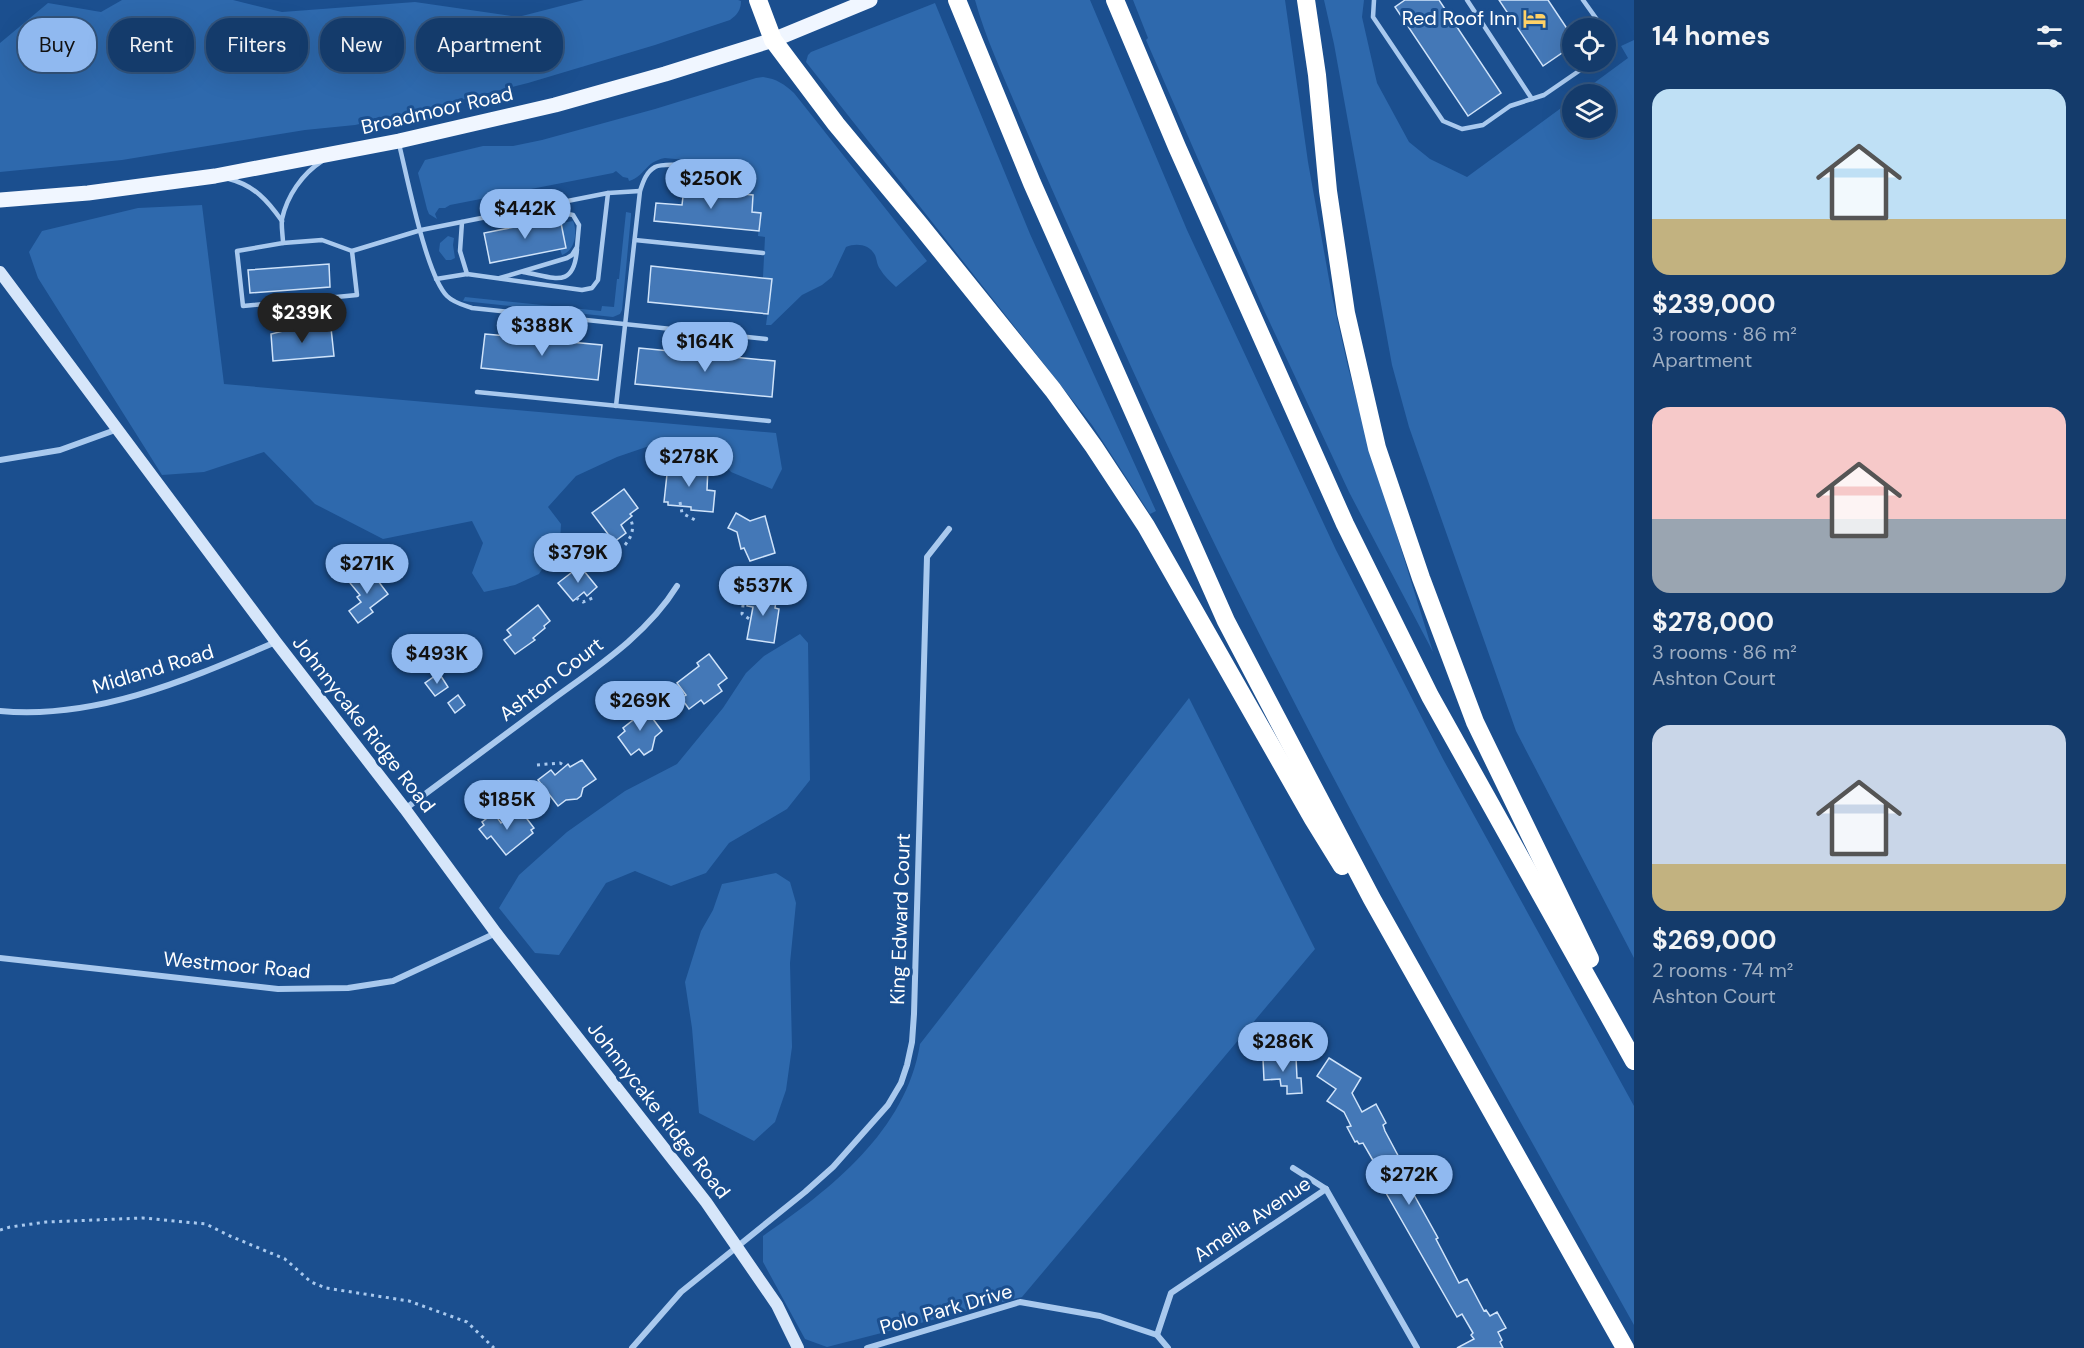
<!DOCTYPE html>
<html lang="en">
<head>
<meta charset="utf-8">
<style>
	body { margin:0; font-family:"DM Sans",sans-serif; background:#1d4271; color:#f1f3f6; height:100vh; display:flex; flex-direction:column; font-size:22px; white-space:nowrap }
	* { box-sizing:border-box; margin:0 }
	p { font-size:20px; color:#9dadc1 }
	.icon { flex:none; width:33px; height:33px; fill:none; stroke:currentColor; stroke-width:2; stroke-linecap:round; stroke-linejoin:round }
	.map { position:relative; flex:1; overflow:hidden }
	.details { display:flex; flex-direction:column; background:#143b6b; width:450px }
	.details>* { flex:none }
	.banner { position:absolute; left:18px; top:18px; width:570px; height:54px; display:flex; gap:12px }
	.controls { position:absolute; left:1562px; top:18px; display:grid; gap:12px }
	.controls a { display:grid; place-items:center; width:54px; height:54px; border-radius:50%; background:#143b6b; box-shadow:0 6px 24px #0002,0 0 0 2px #33557e; font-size:30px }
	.price { position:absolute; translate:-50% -51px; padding:0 14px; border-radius:21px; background:#90b9f0; color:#111; font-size:20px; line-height:39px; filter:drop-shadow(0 2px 3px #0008) }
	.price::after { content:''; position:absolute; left:50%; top:36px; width:18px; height:14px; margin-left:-9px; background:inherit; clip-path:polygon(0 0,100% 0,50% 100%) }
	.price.active { background:#222; color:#fff }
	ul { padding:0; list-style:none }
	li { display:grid; align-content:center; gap:12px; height:318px; padding:0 18px }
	li span { display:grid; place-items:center; height:186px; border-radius:18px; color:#555 }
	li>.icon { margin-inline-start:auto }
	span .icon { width:108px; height:108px; fill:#fffc; stroke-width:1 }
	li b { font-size:26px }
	h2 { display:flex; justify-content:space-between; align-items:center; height:72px; padding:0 18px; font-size:26px }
	.tag { padding:0 21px; border-radius:24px; background:#143b6b; box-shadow:0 6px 24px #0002,0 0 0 2px #33557e; font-size:21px; line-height:54px }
	.tag.active { background:#90b9f0; color:#111 }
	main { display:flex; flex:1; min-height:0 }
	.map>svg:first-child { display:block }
</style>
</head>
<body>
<main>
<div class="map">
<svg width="1634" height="1348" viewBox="0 0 1634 1348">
	<rect width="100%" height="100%" fill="#1b4f8f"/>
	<g fill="#2e69ad">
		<path d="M122,0H233L282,12L415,2L518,17L584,0H738L741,1C741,10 737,15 730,20L655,45L528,83L434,107L355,125L305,130L122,160L0,172V43L48,3L101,12Z"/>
		<path d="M975,0H1090L1187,230L1336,550L1443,759L1634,1106V1325C1450,996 1264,667 1111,322C1081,254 1050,186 1021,118C1005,79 986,40 975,0Z"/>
		<polygon points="1133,0 1285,0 1308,162 1332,296 1348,367 1368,442 1433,652 1349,492 1263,308 1146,40 1148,38"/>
		<polygon points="1324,0 1364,0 1362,17 1377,83 1409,142 1430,159 1467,177 1572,100 1572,128 1605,128 1605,94 1579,94 1628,58 1621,46 1634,40 1634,958 1516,731 1409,427 1392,365 1334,44"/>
		<polygon points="935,3 1030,234 1156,511 1150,514 1092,425 806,62 808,55 811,52"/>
		<path d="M763,77C777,79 784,84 794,93L927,261L896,287C890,281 884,276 880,269C877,265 877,260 875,255C869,244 856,243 846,247L832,277L822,285L802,295L771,325H766L772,279L763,277L765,237L758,236L760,213L752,212L753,195L745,194L748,166L665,158C644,162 646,176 629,181L628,178L623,177L616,171L613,173L450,205L445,208H439L435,214L437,219L429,214L427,209L418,173L425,160L483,146H513L542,140L655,109L756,78Z"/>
		<polygon points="202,205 224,384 776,433 782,469 772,489 731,472 712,449 658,443 617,457 576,476 548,507 561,524 560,541 539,574 515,585 484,592 472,573 483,543 472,521 383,539 315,504 264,452 204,472 162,475 38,278 29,252 42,231 138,208"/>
		<polygon points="626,212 631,213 631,216 622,310 620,314 613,317 463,301 465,297 601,311 602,306 614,307 617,279 619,279"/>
		<path d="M573,221C578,232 575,251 562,255L560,249L566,247L561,223Z"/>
		<polygon points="448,236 454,238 453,245 455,258 451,260 446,260 439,251 440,243"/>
		<polygon points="800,634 808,643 810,780 787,809 729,843 706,873 671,886 635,871 606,883 559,955 535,953 499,908 519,875 567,832 625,791 677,764 723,708 746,673 764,656"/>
		<path d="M1189,698L1315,949L1022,1297L827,1347L805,1339L763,1262V1236C831,1189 906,1131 920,1044Z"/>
		<polygon points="776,873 790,882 796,903 790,963 792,1047 786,1090 775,1122 754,1141 699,1113 692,1028 685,982 701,931 713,910 722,884"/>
	</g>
	<g fill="#4478b7" stroke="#cfe3fa" stroke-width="1.5">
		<polygon points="1405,0 1439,0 1501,93 1468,116 1395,7"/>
		<polygon points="1499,0 1548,0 1572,36 1572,46 1543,66"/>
		<polygon points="684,188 753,195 752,212 761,213 759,231 654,221 656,203 682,205"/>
		<polygon points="560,218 566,248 490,263 484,233"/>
		<polygon points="329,264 330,287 250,293 248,270"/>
		<polygon points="651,266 772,279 768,314 648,302"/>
		<polygon points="323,327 323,329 331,328 334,356 273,361 271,334 295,328"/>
		<polygon points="485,334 602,345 598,380 481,368"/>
		<polygon points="639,348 775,361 772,397 635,384"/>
		<polygon points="668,465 694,468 694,465 708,466 707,490 715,491 713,512 691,510 691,507 668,505 668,502 664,502"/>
		<polygon points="624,489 638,508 630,514 632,516 621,525 626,533 614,542 592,513"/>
		<polygon points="736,513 750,521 765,516 775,553 750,561 744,548 741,549 737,532 728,528"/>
		<polygon points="580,566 597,587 587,596 584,592 573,601 558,583"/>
		<polygon points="369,569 388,594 370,608 373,612 358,623 349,611 361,602 357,597 360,595 350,583"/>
		<polygon points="749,591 777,595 775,608 779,609 774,643 747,639 753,607 747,606"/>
		<polygon points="538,605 550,621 544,626 545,628 533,638 535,640 515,654 504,640 511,635 507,630"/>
		<polygon points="709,654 727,678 718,685 722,691 704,704 701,700 689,709 681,698 686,695 677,683 699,666 697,663"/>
		<polygon points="439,673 448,687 435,696 425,683"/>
		<polygon points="458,695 465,705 455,713 448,703"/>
		<polygon points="641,703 662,731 655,737 652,750 644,755 639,749 631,755 618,737 625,731 623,728 633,720 628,713"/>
		<polygon points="582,760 596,779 583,788 581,796 577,799 566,800 558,806 538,780 551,770 555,775 568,764 570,767"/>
		<polygon points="517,811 522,817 524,815 534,828 531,830 533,833 506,855 491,836 487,839 479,829 484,825 482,822 494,813 501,823"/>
		<polygon points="1296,1057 1297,1078 1301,1078 1302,1093 1287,1094 1287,1086 1281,1086 1280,1079 1264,1080 1263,1059"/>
		<polygon points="1329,1058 1361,1078 1352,1093 1362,1112 1376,1104 1386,1123 1383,1125 1385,1131 1402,1163 1398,1166 1438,1238 1436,1239 1459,1283 1467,1279 1484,1311 1486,1310 1490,1316 1497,1312 1506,1328 1498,1332 1502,1340 1500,1342 1503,1348 1457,1348 1474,1339 1471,1335 1473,1333 1462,1314 1457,1317 1382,1186 1371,1164 1374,1162 1363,1143 1359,1144 1357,1141 1355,1142 1347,1127 1351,1126 1344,1112 1327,1101 1336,1089 1317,1076"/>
	</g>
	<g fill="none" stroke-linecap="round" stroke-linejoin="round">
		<g stroke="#a9c9ee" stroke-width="3" stroke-dasharray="3 4.5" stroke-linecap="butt">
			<polyline points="680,502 682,513 695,520"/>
			<path d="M625,545C632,536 635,528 630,518"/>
			<polyline points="744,597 742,614 751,620"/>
			<polyline points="576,598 583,602 595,597"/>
			<polyline points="537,765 560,763 565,766"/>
			<polyline points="479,807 500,809 507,818"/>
			<polyline points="0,1230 10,1227 46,1222 143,1218 206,1224 230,1236 285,1259 311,1282 326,1288 409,1301 467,1322 494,1348"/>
		</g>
		<g stroke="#a9c9ee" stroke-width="4.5">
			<polyline points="1374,0 1373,17 1443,121 1462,129 1483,125 1510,106 1544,95 1592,62"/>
			<polyline points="1467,0 1532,99"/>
			<polyline points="1583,0 1603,28"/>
			<polyline points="1605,32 1607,34 1605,52"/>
			<path d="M399,144C407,176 426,275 447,296C454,303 463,305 472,308L766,339"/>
			<path d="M322,161C302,174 287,196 282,219C281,227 283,236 283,243L237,251L243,306L357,295L352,251"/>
			<path d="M229,179C254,185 268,201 282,221"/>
			<polyline points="462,222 460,251 467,274"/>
			<polyline points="635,240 763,253"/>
			<polyline points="283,243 322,240 352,251 421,230 608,193 640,191"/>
			<path d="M523,272C554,277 574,290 577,249"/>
			<polyline points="500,278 567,258 572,255 577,247 579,225 573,215 563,213 509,216"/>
			<polyline points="436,279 467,274 582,290 592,288 598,280 608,193"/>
			<polyline points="477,392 769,421"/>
			<path d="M616,406L640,191C643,182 646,172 655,167C669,160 728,171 745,173"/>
		</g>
		<g stroke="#a9c9ee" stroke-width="6">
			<polyline points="0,460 60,450 118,429"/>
			<path d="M0,711C97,720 189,679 276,642"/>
			<path d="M405,809C453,773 501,738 549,702C595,668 646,636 677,586"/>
			<polyline points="0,958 278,989 348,988 393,981 496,933"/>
			<polyline points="1293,1168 1326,1189"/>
			<polyline points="1157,1335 1171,1293 1326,1189 1417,1348"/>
			<polyline points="632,1348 681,1292 805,1192 833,1167 888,1105 901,1083 907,1065 912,1042 914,1014 927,557 949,529"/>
			<polyline points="867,1348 1020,1302 1100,1316 1157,1335 1168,1348"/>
		</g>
		<polyline stroke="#d6e6fa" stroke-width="12" points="0,272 276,642 405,809 496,933 706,1202 777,1305 798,1348"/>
		<polyline stroke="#f0f6ff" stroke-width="15" points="0,200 88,193 215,176 399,141 555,105 665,74 773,40 870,0"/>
		<g stroke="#fff" stroke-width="18">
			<polyline points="758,0 773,40 836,124 920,225 1053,390 1094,447 1146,526 1313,819 1342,866"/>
			<polyline points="957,0 1032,183 1226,621 1372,899 1625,1348"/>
			<polyline points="1115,0 1177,147 1345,524 1430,696 1634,1061"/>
			<polyline points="1306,0 1317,75 1328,191 1346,313 1377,448 1421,578 1475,722 1590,959"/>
		</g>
	</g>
	<defs>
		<symbol id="hotel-bare" viewBox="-9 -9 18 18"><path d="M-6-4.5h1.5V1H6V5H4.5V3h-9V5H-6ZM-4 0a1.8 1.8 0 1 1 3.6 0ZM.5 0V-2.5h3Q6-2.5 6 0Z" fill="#ffd166" stroke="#1b4f8f" stroke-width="2.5" paint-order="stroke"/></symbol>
	</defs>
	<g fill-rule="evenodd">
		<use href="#hotel-bare" x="1518" y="2" width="33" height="33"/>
	</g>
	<g text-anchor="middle" stroke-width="6" stroke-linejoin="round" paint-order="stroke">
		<g font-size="20" fill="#fff" stroke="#1b4f8f" text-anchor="end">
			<text x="1517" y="25">Red Roof Inn</text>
		</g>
		<g font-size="20" fill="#fff" stroke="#1b4f8f">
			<text transform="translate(437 110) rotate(-13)" y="7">Broadmoor Road</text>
			<text transform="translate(153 669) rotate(-17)" y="7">Midland Road</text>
			<text transform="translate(551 679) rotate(-37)" y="7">Ashton Court</text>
			<text transform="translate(364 724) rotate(52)" y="7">Johnnycake Ridge Road</text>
			<text transform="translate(900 919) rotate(-88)" y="7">King Edward Court</text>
			<text transform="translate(237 965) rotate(5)" y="7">Westmoor Road</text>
			<text transform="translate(659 1110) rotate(52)" y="7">Johnnycake Ridge Road</text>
			<text transform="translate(1252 1219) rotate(-34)" y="7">Amelia Avenue</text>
			<text transform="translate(946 1309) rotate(-16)" y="7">Polo Park Drive</text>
		</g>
	</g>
</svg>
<div class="controls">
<a><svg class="icon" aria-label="locate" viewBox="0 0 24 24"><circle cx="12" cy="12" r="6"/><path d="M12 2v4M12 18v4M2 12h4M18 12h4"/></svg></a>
<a><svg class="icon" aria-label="layers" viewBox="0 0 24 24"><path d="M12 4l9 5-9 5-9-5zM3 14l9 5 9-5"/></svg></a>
</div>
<b class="price" style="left:711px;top:210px">$250K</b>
<b class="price" style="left:525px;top:240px">$442K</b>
<b class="price active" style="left:302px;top:344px">$239K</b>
<b class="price" style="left:542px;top:357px">$388K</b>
<b class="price" style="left:705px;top:373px">$164K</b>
<b class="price" style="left:689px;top:488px">$278K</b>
<b class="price" style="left:578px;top:584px">$379K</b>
<b class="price" style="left:367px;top:595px">$271K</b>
<b class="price" style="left:763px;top:617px">$537K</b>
<b class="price" style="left:437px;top:685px">$493K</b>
<b class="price" style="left:640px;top:732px">$269K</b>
<b class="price" style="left:507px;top:831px">$185K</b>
<b class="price" style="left:1283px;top:1073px">$286K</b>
<b class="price" style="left:1409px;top:1206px">$272K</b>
<div class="banner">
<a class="tag active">Buy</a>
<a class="tag">Rent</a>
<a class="tag">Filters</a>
<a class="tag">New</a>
<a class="tag">Apartment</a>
</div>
</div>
<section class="details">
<h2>14 homes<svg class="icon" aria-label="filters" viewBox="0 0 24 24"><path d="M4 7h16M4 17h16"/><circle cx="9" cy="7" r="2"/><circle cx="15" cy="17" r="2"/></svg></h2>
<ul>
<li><span style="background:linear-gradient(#bfe0f5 70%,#c2b280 0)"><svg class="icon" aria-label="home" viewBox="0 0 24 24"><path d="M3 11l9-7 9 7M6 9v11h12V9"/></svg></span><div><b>$239,000</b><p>3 rooms · 86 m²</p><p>Apartment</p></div></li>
<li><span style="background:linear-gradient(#f6c9c9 60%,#9aa5b1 0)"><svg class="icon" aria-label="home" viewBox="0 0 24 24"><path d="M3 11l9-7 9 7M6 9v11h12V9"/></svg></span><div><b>$278,000</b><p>3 rooms · 86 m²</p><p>Ashton Court</p></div></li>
<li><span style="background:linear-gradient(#c9d6e8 75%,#c2b280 0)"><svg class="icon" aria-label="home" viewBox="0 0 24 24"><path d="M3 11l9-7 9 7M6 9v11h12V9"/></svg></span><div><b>$269,000</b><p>2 rooms · 74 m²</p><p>Ashton Court</p></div></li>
</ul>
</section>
</main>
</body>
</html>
